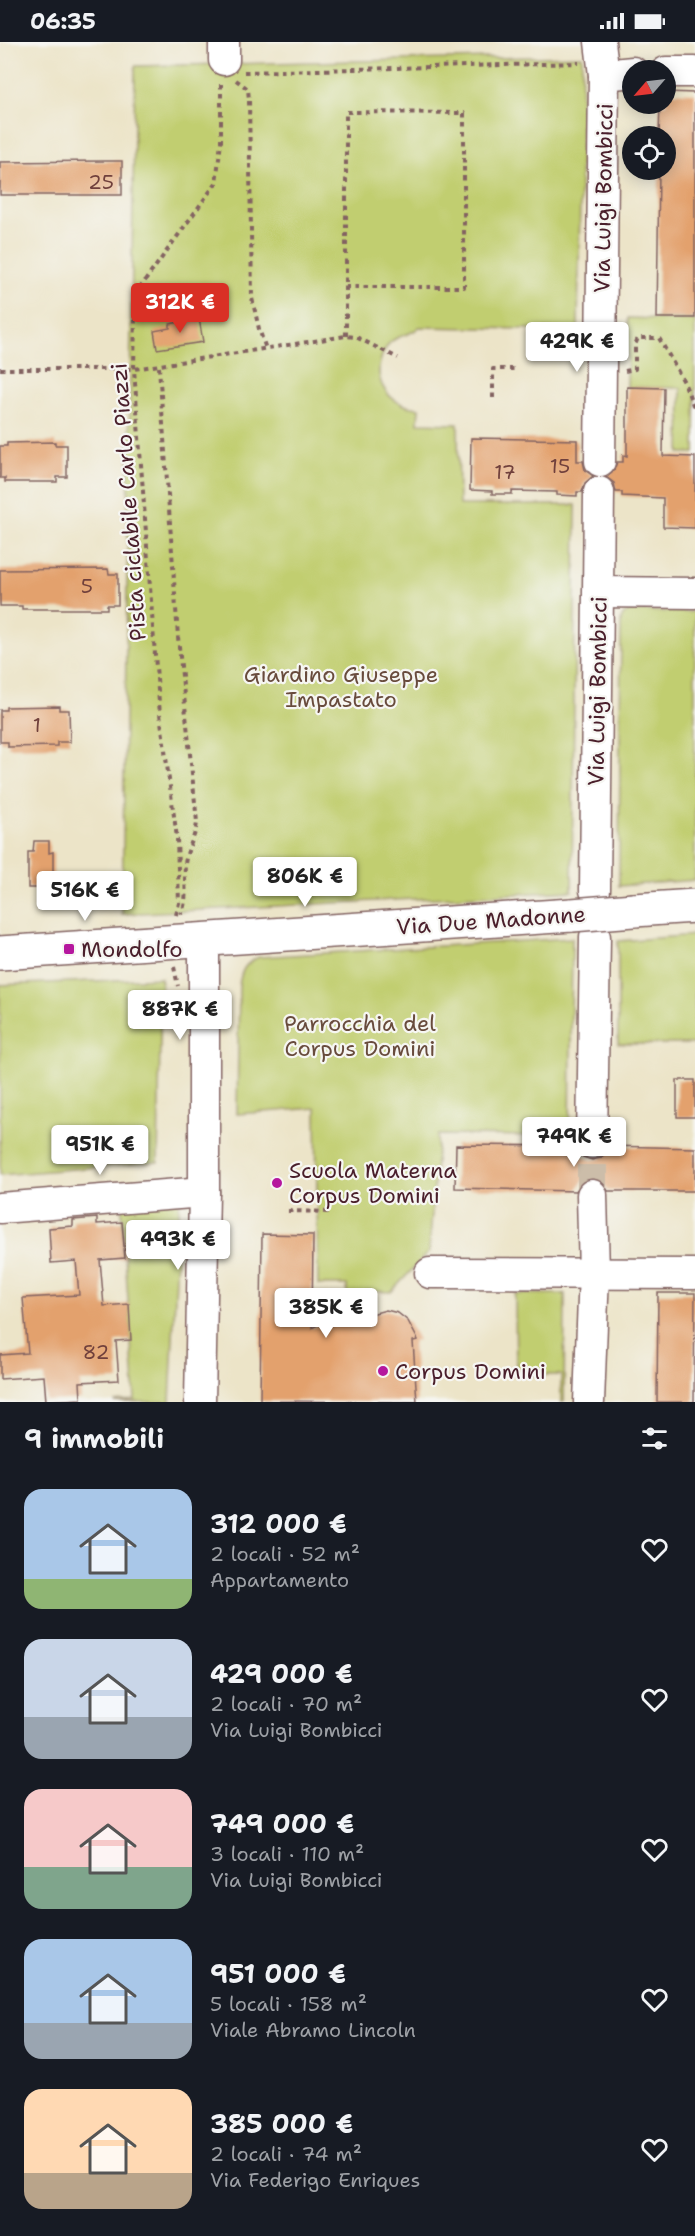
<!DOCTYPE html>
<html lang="it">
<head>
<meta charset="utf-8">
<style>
	body { margin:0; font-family:"Shantell Sans",sans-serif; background:#242831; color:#f1f3f6; height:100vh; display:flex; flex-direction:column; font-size:22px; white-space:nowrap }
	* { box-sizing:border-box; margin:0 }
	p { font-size:20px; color:#9ea1a6 }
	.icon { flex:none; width:33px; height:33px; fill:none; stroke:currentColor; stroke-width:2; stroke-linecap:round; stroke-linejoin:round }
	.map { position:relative; height:1360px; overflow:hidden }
	.details { display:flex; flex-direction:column; background:#171b24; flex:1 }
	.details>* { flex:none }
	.needle { width:39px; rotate:242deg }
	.fabs { position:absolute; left:622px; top:18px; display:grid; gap:12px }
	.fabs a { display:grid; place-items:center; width:54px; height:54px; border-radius:50%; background:#171b24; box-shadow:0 3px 15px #0003; font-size:30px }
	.price { position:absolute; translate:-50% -51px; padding:0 14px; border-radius:6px; background:#fff; color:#222; font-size:20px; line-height:39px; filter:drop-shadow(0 2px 3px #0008) }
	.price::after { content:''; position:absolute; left:50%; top:36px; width:18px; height:14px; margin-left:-9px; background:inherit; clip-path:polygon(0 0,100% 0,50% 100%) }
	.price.selected { background:#d93025; color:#fff }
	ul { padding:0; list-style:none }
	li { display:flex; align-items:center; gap:18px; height:150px; padding:0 24px }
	li span { display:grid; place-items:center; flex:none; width:168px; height:120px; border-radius:18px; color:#555 }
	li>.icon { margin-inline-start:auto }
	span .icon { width:72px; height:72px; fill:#fffc; stroke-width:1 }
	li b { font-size:26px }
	h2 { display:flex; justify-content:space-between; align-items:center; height:72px; padding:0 24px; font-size:26px }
	.status { display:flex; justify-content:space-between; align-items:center; height:42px; padding:0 30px; background:#171b24; direction:ltr }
	.status svg { height:16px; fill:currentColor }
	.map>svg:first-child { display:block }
</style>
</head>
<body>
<div class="status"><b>06:35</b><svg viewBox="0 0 49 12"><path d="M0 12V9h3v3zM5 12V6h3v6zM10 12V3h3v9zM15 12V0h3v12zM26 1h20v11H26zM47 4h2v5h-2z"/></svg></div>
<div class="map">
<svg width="695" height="1360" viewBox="0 0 695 1360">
	<rect width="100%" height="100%" fill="#f6f6f2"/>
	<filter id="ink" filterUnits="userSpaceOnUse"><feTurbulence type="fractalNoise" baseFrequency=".0167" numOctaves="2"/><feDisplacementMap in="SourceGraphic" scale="12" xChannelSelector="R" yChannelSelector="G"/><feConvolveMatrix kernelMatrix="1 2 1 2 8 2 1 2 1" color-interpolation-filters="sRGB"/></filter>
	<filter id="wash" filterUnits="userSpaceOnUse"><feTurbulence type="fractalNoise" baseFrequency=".008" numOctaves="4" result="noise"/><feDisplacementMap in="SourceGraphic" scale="24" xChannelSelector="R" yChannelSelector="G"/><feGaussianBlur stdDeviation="1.35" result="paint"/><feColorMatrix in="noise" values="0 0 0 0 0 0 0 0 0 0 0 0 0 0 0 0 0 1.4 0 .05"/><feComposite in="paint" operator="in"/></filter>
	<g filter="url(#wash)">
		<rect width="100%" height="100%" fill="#ece4c8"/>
		<g fill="#c1ce6f" stroke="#86764d" stroke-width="1.5">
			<path d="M582,14L578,288L419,285C410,295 396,292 388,303C367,332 385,364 419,366L418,381L458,382L459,463H576L572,849L122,872L135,24Z"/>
			<polygon points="628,276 695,278 695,411 680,411 681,346 627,345"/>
			<polygon points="631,569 695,570 695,838 619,844 621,577 624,572"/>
			<polygon points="695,893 695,1002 618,1002 618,899"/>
			<path d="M572,896L570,1094L438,1093L429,1210L391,1250L368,1249L347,1260V1243H318L316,1066L237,1072L239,944C241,928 245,921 259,915Z"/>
			<polygon points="161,936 158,1120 0,1133 0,943"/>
			<polygon points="180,1151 170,1360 114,1360 135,1358 121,1156"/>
			<polygon points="515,1252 565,1252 564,1360 561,1360 561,1333 516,1333"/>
		</g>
		<g id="blocks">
			<g fill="#e3a16d">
				<polygon points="666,50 695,51 695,276 657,276 659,128 666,128 666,94 659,94 660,62 666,62"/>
				<polygon points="103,119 122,119 122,153 0,153 0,120"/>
				<polygon points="199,276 203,300 157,307 154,289 170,286 170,282"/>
				<polygon points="627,345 664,346 663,414 695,415 695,486 663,485 663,456 622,454 622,450 616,450 614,441 606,435 614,428 617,420 623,420 623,413 627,414"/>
				<polygon points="471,396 577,398 577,419 583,419 585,428 593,434 585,441 582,450 577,450 577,454 557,453 557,450 512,449 512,452 492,452 492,449 470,448"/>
				<polygon points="55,400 55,403 67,403 67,435 57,435 57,440 5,440 5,436 0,436 0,404 7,404 7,401"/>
				<polygon points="108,527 109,532 118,532 118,563 107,563 107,567 22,567 22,564 0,564 0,528"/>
				<polygon points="59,664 59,668 69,668 70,700 57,700 57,704 8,705 8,700 0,700 0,668 6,668 6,665"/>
				<polygon points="34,799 49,799 49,811 53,810 53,846 28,846 28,810 33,810"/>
				<rect x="677" y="1038" width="18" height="37"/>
				<polygon points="456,1103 576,1104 583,1115 592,1118 601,1116 606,1110 608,1104 695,1106 695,1149 608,1149 601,1138 592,1136 583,1139 576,1149 455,1146"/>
				<polygon points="97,1176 97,1182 122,1180 125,1216 100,1218 104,1264 129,1262 131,1298 116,1299 119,1338 80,1340 81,1357 46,1359 44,1334 0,1337 0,1313 28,1311 23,1256 79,1253 76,1219 51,1221 49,1186 73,1184 73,1178"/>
				<polygon points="262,1192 313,1193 312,1286 340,1271 360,1271 364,1274 386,1268 398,1271 408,1279 418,1298 413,1299 417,1360 260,1359"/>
				<polygon points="658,1251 695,1251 694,1360 657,1360"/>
			</g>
		</g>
	</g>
	<g filter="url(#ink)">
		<use href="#blocks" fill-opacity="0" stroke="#836462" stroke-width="1.5"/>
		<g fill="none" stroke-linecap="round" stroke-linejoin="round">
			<polyline stroke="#ccbda9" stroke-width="30" stroke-dasharray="30 15" stroke-linecap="butt" points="592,1153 592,1101"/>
			<defs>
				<g id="minor">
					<polyline points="224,0 224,18"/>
					<polyline points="666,30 695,30"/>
					<polyline points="604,33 633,30"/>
					<polyline points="600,419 604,33 600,0"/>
					<polyline points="599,550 695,551"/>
					<polyline points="595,848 599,450"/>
					<polyline points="592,1101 595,895"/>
					<polyline points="0,1166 204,1150"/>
					<polyline points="430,1231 695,1232"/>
					<polyline points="200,1360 204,1150 204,899"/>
					<polyline points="589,1360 594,1231 592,1153"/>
				</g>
				<g id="major">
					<polyline points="634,868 695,864"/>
					<polyline points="0,911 572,873"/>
				</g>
			</defs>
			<use href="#minor" stroke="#836462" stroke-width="33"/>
			<use href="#major" stroke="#836462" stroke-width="36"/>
			<g stroke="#836462" stroke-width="4" stroke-dasharray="4.5 4.5" stroke-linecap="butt">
				<polyline points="244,30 579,21"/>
				<polyline points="236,38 248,47 249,58 252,256 259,287 266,307"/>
				<polyline points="346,294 346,70 464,71 464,245 346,245"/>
				<path d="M159,325L178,595L197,780C196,793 189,803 186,816C182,834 190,855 181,872"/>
				<polyline points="0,327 134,327 346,294 356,295 398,316"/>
				<polyline points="625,329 635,327 635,303 638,296 659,296 684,340 693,363 695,363"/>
				<polyline points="493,356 493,327 514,327 514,324"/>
				<polyline points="176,873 179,861 177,796 160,672 155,613 134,327 135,273 137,250 216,141 221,100 221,42"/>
				<polyline points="174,925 178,944"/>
				<polyline points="288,1169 332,1170"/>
				<polyline points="79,1360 84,1360"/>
			</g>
			<use href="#minor" stroke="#fff" stroke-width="30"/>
			<use href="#major" stroke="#fff" stroke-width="33"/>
			<defs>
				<polyline id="major-bridge" points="572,873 634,868"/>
			</defs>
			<use href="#major-bridge" stroke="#836462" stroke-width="36" stroke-linecap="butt"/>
			<use href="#major-bridge" stroke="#fff" stroke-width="33"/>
		</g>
	</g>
	<g fill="#b5179e" stroke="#f6f6f2" stroke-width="2">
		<rect x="63" y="901" width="12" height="12" rx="3"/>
		<circle cx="277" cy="1141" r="6"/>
		<circle cx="383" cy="1329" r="6"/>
	</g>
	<g text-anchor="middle" stroke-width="4.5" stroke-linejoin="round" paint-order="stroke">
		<g font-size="20" fill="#70403c">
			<text x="101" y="147">25</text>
			<text x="560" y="431">15</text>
			<text x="505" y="437">17</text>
			<text x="87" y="551">5</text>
			<text x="37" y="690">1</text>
			<text x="96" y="1317">82</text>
		</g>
		<g font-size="22" fill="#4a1f2b" stroke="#f6f6f2">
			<text transform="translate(603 156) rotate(-89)" y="8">Via Luigi Bombicci</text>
			<text transform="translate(128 460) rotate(-94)" y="8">Pista ciclabile Carlo Piazzi</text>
			<text transform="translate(597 649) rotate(-89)" y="8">Via Luigi Bombicci</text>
			<text transform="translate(491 878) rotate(-4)" y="8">Via Due Madonne</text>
		</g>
		<g font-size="22" fill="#684b3c" stroke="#f6f6f2">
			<text x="341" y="640">Giardino Giuseppe<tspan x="341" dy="25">Impastato</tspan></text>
			<text x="360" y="989">Parrocchia del<tspan x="360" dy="25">Corpus Domini</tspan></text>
		</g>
		<g font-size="22" fill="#4a1f2b" stroke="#f6f6f2" text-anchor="start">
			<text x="81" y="915">Mondolfo</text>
			<text x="289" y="1136">Scuola Materna<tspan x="289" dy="25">Corpus Domini</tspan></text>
			<text x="395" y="1337">Corpus Domini</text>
		</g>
	</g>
</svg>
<div class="fabs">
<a><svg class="needle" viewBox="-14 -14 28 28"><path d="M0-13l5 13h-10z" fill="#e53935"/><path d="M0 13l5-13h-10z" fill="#9ea1a6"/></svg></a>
<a><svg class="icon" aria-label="locate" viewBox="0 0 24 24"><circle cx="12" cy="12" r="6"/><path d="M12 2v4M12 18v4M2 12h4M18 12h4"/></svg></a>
</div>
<b class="price selected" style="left:180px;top:292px">312K €</b>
<b class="price" style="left:577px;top:331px">429K €</b>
<b class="price" style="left:305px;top:866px">806K €</b>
<b class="price" style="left:85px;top:880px">516K €</b>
<b class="price" style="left:180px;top:999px">887K €</b>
<b class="price" style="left:574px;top:1126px">749K €</b>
<b class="price" style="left:100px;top:1134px">951K €</b>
<b class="price" style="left:178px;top:1229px">493K €</b>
<b class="price" style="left:326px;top:1297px">385K €</b>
</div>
<section class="details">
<h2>9 immobili<svg class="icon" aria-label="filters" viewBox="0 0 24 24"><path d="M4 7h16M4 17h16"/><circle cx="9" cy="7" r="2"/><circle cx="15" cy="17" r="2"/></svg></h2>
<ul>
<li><span style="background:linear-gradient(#a9c7e8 75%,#8fb573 0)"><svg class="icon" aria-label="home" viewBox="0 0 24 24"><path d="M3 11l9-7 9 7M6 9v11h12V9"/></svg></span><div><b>312 000 €</b><p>2 locali · 52 m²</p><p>Appartamento</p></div><svg class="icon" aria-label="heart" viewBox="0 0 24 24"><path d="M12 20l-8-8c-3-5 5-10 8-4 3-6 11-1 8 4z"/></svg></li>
<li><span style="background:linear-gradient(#c9d6e8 65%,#9aa5b1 0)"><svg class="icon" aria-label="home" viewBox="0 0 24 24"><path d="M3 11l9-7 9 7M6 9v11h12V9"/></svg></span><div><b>429 000 €</b><p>2 locali · 70 m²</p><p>Via Luigi Bombicci</p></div><svg class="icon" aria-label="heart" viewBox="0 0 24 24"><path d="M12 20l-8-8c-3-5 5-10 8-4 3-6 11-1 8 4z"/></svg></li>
<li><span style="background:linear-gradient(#f6c9c9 65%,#7fa58c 0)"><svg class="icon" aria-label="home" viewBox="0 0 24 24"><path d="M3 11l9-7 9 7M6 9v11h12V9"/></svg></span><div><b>749 000 €</b><p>3 locali · 110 m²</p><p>Via Luigi Bombicci</p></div><svg class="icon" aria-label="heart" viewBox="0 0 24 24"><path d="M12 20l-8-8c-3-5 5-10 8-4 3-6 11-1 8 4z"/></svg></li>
<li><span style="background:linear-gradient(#a9c7e8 70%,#9aa5b1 0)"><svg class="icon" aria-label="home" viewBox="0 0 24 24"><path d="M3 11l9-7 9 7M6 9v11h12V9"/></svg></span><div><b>951 000 €</b><p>5 locali · 158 m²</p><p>Viale Abramo Lincoln</p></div><svg class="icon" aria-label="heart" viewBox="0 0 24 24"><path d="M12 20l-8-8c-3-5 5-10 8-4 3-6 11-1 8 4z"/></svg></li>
<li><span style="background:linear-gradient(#ffd9b3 70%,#b9a48a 0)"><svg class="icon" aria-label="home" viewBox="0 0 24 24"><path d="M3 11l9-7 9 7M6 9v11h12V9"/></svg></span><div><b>385 000 €</b><p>2 locali · 74 m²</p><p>Via Federigo Enriques</p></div><svg class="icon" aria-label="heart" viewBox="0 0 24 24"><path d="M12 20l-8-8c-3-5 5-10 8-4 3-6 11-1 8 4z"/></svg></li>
</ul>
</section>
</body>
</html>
